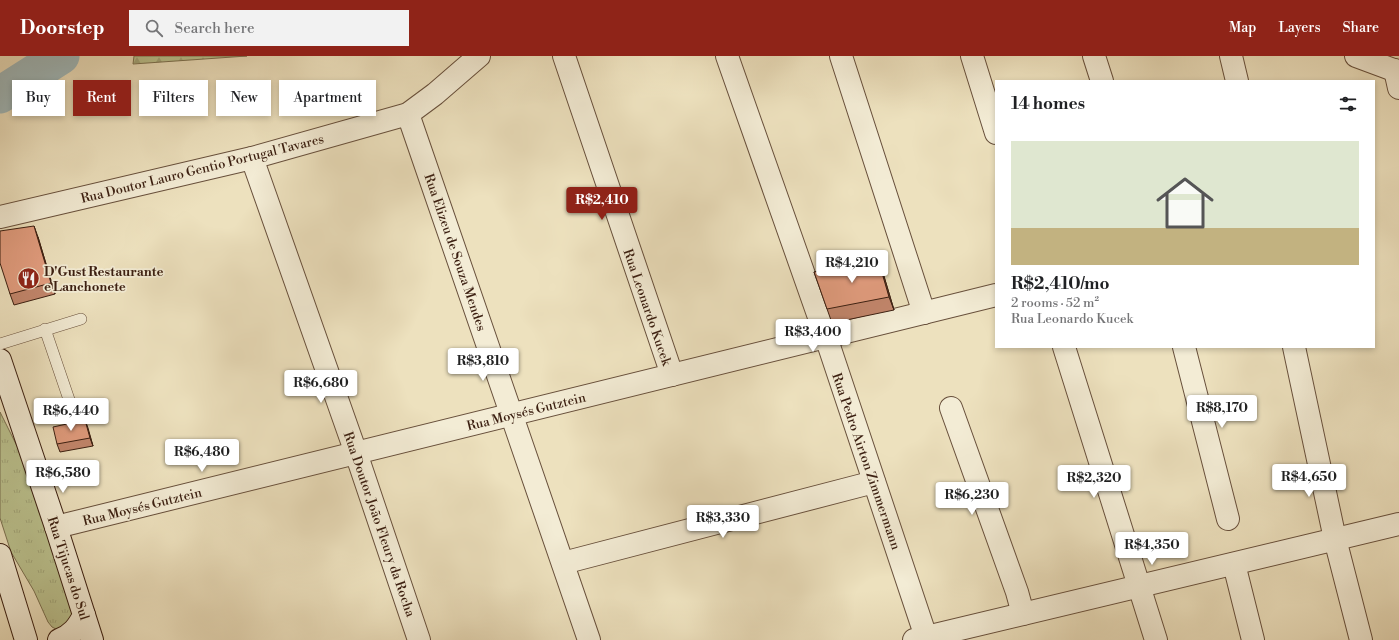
<!DOCTYPE html>
<html lang="en">
<head>
<meta charset="utf-8">
<style>
	body { margin:0; font-family:"Libre Bodoni",serif; background:#f2f2f2; color:#202124; height:100vh; display:flex; flex-direction:column; font-size:15px; white-space:nowrap }
	* { box-sizing:border-box; margin:0 }
	p { font-size:13px; color:#757577 }
	.icon { flex:none; width:22px; height:22px; fill:none; stroke:currentColor; stroke-width:2; stroke-linecap:round; stroke-linejoin:round }
	.map { position:relative; flex:1; overflow:hidden }
	.drawer { position:absolute; left:995px; top:24px; width:380px; height:268px; display:flex; flex-direction:column; background:#fff; border-radius:0px; box-shadow:0 2px 6px #0003 }
	.drawer>* { flex:none }
	.guide { position:absolute; left:12px; top:24px; width:380px; height:36px; display:flex; gap:8px }
	.price { position:absolute; translate:-50% -34px; padding:0 9px; border-radius:4px; background:#fff; color:#222; font-size:13px; line-height:26px; filter:drop-shadow(0 1px 2px #0008) }
	.price::after { content:''; position:absolute; left:50%; top:24px; width:12px; height:9px; margin-left:-6px; background:inherit; clip-path:polygon(0 0,100% 0,50% 100%) }
	.price.selected { background:#8f2418; color:#fff }
	ul { padding:0; list-style:none }
	li { display:grid; align-content:center; gap:8px; height:212px; padding:0 16px }
	li span { display:grid; place-items:center; height:124px; border-radius:0px; color:#555 }
	li>.icon { margin-inline-start:auto }
	span .icon { width:72px; height:72px; fill:#fffc; stroke-width:1 }
	li b { font-size:17px }
	h2 { display:flex; justify-content:space-between; align-items:center; height:48px; padding:0 16px; font-size:17px }
	.chip { padding:0 14px; border-radius:0px; background:#fff; box-shadow:0 2px 6px #0003; font-size:14px; line-height:36px }
	.chip.selected { background:#8f2418; color:#fff }
	header { display:flex; align-items:center; gap:24px; box-sizing:border-box; height:56px; padding:0 20px; background:#8f2418; color:#fff }
	header strong { font-size:19px }
	nav { display:flex; gap:22px; margin-inline-start:auto; font-size:14px }
	.search { width:280px; height:36px; background:#f2f2f2; display:flex; align-items:center; gap:10px; box-sizing:border-box; padding:0 14px; border-radius:0px; color:#757577; font-size:15px }
	.map>svg:first-child { display:block }
</style>
</head>
<body>
<header>
<strong>Doorstep</strong>
<div class="search"><svg class="icon" aria-label="search" viewBox="0 0 24 24"><circle cx="10" cy="10" r="6"/><path d="M15 15l6 6"/></svg>Search here</div>
<nav><a>Map</a><a>Layers</a><a>Share</a></nav>
</header>
<div class="map">
<svg width="1399" height="584" viewBox="0 0 1399 584">
	<defs>
		<pattern id="grass-tufts" width="24" height="20" patternUnits="userSpaceOnUse"><rect width="24" height="20" fill="#bbc28f"/><path d="M3 7l-1-3M5 7V3M7 7l1-3M15 17l-1-3M17 17v-4M19 17l1-3" fill="none" stroke="#a2a67a"/></pattern>
		<pattern id="forest-firs" width="22" height="20" patternUnits="userSpaceOnUse"><rect width="22" height="20" fill="#bbc28f"/><path d="M5 1l3.5 6h-7zM16 11l3.5 6h-7z" fill="#a2a67a"/></pattern>
	</defs>
	<rect width="100%" height="100%" fill="#ede1be"/>
	<filter id="stains"><feTurbulence type="fractalNoise" baseFrequency=".005" numOctaves="4"/><feColorMatrix values="0 0 0 0 .2 0 0 0 0 .09 0 0 0 0 .02 0 0 0 .5 -.17"/></filter>
	<radialGradient id="worn" r=".72"><stop offset=".6" stop-color="#630" stop-opacity="0"/><stop offset="1" stop-color="#630" stop-opacity=".3"/></radialGradient>
	<polygon fill="url(#grass-tufts)" stroke="#7b7050" points="0,356 20,396 74,558 72,565 58,574 52,571 48,566 34,535 11,496 0,462"/>
	<polygon fill="url(#forest-firs)" stroke="#7b7050" points="134,0 247,0 133,8"/>
	<g fill="none" stroke-linecap="round" stroke-linejoin="round">
		<polyline stroke="#a0babd" stroke-width="37" points="0,39 61,0"/>
		<defs>
			<g id="service">
				<polyline points="45,273 77,367"/>
				<polyline points="0,288 81,263"/>
			</g>
			<g id="minor">
				<polyline points="564,0 672,319"/>
				<polyline points="727,0 826,281 927,584"/>
				<polyline points="841,0 924,257"/>
				<polyline points="1094,0 1102,25"/>
				<polyline points="1231,0 1237,25"/>
				<polyline points="1395,14 1399,32"/>
				<polyline points="408,58 589,584"/>
				<polyline points="252,102 356,397 419,584"/>
				<polyline points="0,161 252,102 408,58 435,38 479,0"/>
				<polyline points="1184,291 1228,463"/>
				<polyline points="1294,291 1335,483 1361,584"/>
				<polyline points="951,352 1017,536 1023,558"/>
				<polyline points="56,471 996,239"/>
				<polyline points="563,507 874,426"/>
				<polyline points="1234,508 1253,584"/>
				<polyline points="914,584 1399,468"/>
			</g>
			<g id="tertiary">
				<polyline points="972,0 996,77"/>
				<polyline points="1356,0 1399,16"/>
				<polyline points="1064,291 1156,584"/>
			</g>
			<g id="secondary">
				<polyline points="0,304 56,471 92,584"/>
				<polyline points="0,499 26,584"/>
				<path d="M59,584C72,579 78,571 84,559"/>
			</g>
		</defs>
		<use href="#service" stroke="#68503c" stroke-width="12"/>
		<use href="#minor" stroke="#68503c" stroke-width="24"/>
		<use href="#tertiary" stroke="#68503c" stroke-width="24"/>
		<use href="#secondary" stroke="#3b1f11" stroke-width="24"/>
		<use href="#service" stroke="#f3ecd5" stroke-width="11"/>
		<use href="#minor" stroke="#f3ecd5" stroke-width="22"/>
		<use href="#tertiary" stroke="#f3ecd5" stroke-width="22"/>
		<use href="#secondary" stroke="#f3ecd5" stroke-width="22"/>
	</g>
	<g fill="#c2866c" stroke="#3b1f11">
		<polygon points="38,181 55,238 14,249 10,238"/>
		<polygon points="878,203 883,217 894,254 832,267 814,216"/>
		<polygon points="85,364 93,390 60,396 57,388"/>
	</g>
	<g fill="#9e6d58" stroke="#3b1f11">
		<polygon points="34,170 38,181 55,238 51,227"/>
		<polygon points="878,203 883,217 894,254 889,241"/>
		<polygon points="85,364 88,372 93,390 90,382"/>
	</g>
	<g fill="#e19c7e" stroke="#3b1f11">
		<polygon points="34,170 51,227 10,238 0,207 0,175"/>
		<polygon points="878,203 889,241 827,253 814,216"/>
		<polygon points="85,364 90,382 57,388 53,371"/>
	</g>
	<defs>
		<symbol id="restaurant-disc" viewBox="-11 -11 22 22"><circle r="9.5" fill="#8f2418" stroke="#f3ecd5"/><path d="M-5-6h1v4h1v-4h1v4h1v-4h1v5L-1.5 .5V6h-2V.5L-5-1ZM5-6V6H3V1.5H1.5Q1.5-4 5-6Z" fill="#fff"/></symbol>
	</defs>
	<g fill-rule="evenodd">
		<use href="#restaurant-disc" x="16" y="210" width="25" height="25"/>
	</g>
	<g text-anchor="middle" stroke-width="3.5" stroke-linejoin="round" paint-order="stroke">
		<g font-size="13" fill="#3b1f11" stroke="#f3ecd5">
			<text transform="translate(202 112) rotate(-14)" y="5">Rua Doutor Lauro Gentio Portugal Tavares</text>
			<text transform="translate(456 196) rotate(71)" y="5">Rua Elizeu de Souza Mendes</text>
			<text transform="translate(648 251) rotate(71)" y="5">Rua Leonardo Kucek</text>
			<text transform="translate(526 355) rotate(-14)" y="5">Rua Moysés Gutztein</text>
			<text transform="translate(867 405) rotate(71)" y="5">Rua Pedro Airton Zimmermann</text>
			<text transform="translate(142 450) rotate(-14)" y="5">Rua Moysés Gutztein</text>
			<text transform="translate(380 468) rotate(71)" y="5">Rua Doutor João Fleury da Rocha</text>
			<text transform="translate(69 512) rotate(72)" y="5">Rua Tijucas do Sul</text>
		</g>
		<g font-size="13" font-weight="bold" fill="#3b1f11" stroke="#f3ecd5" text-anchor="start">
			<text x="44" y="220">D'Gust Restaurante<tspan x="44" dy="15">e Lanchonete</tspan></text>
		</g>
	</g>
	<rect width="100%" height="100%" filter="url(#stains)"/>
	<rect width="100%" height="100%" fill="url(#worn)"/>
</svg>
<b class="price selected" style="left:602px;top:165px">R$2,410</b>
<b class="price" style="left:852px;top:228px">R$4,210</b>
<b class="price" style="left:813px;top:297px">R$3,400</b>
<b class="price" style="left:483px;top:326px">R$3,810</b>
<b class="price" style="left:321px;top:348px">R$6,680</b>
<b class="price" style="left:1222px;top:373px">R$8,170</b>
<b class="price" style="left:71px;top:376px">R$6,440</b>
<b class="price" style="left:202px;top:417px">R$6,480</b>
<b class="price" style="left:63px;top:438px">R$6,580</b>
<b class="price" style="left:1309px;top:442px">R$4,650</b>
<b class="price" style="left:1094px;top:443px">R$2,320</b>
<b class="price" style="left:972px;top:460px">R$6,230</b>
<b class="price" style="left:723px;top:483px">R$3,330</b>
<b class="price" style="left:1152px;top:510px">R$4,350</b>
<div class="guide">
<a class="chip">Buy</a>
<a class="chip selected">Rent</a>
<a class="chip">Filters</a>
<a class="chip">New</a>
<a class="chip">Apartment</a>
</div>
<section class="drawer">
<h2>14 homes<svg class="icon" aria-label="filters" viewBox="0 0 24 24"><path d="M4 7h16M4 17h16"/><circle cx="9" cy="7" r="2"/><circle cx="15" cy="17" r="2"/></svg></h2>
<ul>
<li><span style="background:linear-gradient(#dfe7d0 70%,#c2b280 0)"><svg class="icon" aria-label="home" viewBox="0 0 24 24"><path d="M3 11l9-7 9 7M6 9v11h12V9"/></svg></span><div><b>R$2,410/mo</b><p>2 rooms · 52 m²</p><p>Rua Leonardo Kucek</p></div></li>
</ul>
</section>
</div>
</body>
</html>
